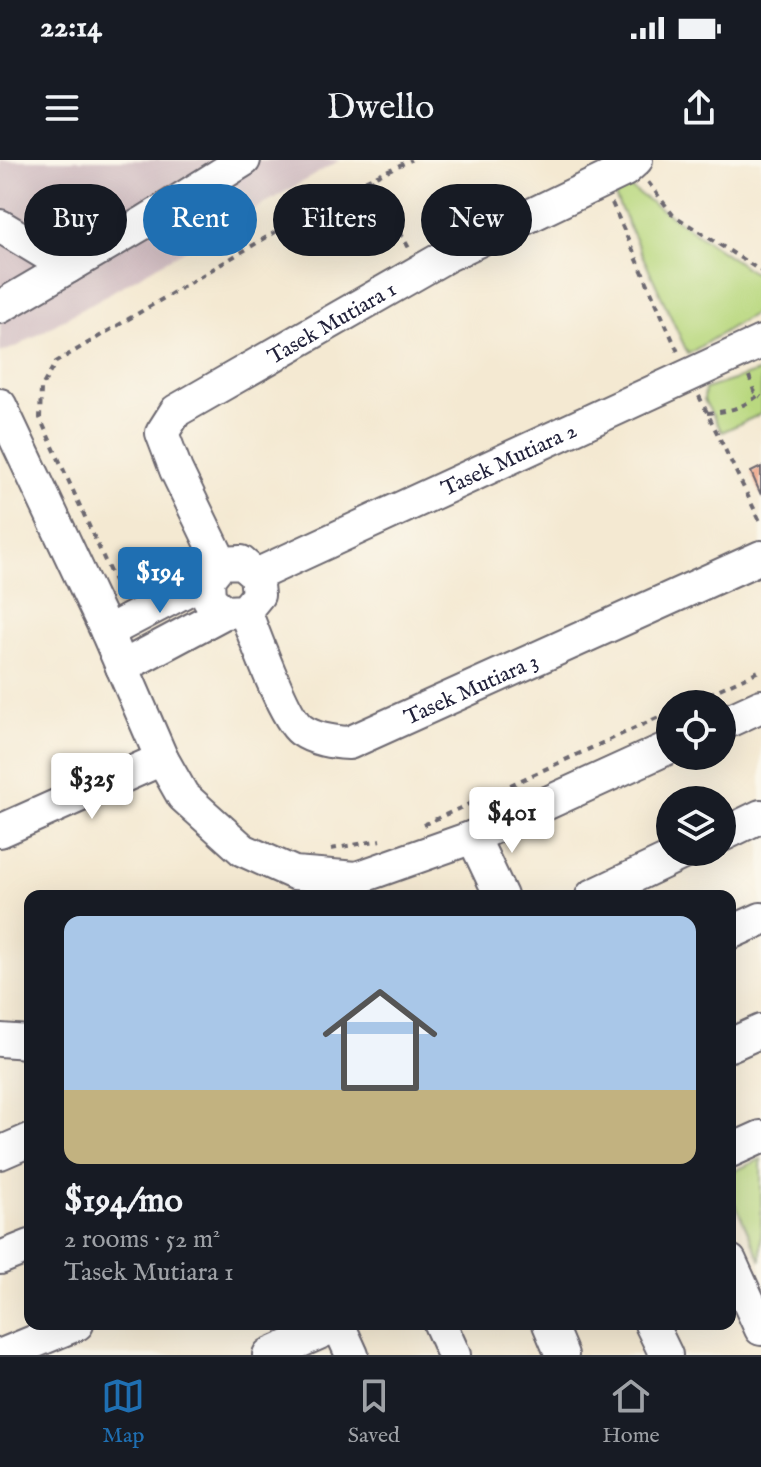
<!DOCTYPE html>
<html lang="en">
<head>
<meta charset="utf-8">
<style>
	body { margin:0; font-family:"IM FELL English",serif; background:#20242c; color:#f1f3f6; height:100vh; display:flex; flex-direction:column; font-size:30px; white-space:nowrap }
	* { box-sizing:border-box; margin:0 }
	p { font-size:26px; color:#9ea1a6 }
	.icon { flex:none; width:44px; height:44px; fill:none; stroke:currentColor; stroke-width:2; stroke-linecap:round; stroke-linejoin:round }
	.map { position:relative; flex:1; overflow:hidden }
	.sheet { position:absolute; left:24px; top:730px; width:712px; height:440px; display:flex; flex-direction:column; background:#171b24; border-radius:16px; box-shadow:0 8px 32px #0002 }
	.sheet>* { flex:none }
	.guide { position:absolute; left:24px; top:24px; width:714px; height:72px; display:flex; gap:16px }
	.fabs { position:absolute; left:656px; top:530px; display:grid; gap:16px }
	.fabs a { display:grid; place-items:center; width:80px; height:80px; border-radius:50%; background:#171b24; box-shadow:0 8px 32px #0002; font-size:40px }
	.price { position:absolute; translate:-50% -68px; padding:0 18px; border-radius:8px; background:#fff; color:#222; font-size:26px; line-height:52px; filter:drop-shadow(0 2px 4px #0008) }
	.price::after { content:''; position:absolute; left:50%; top:48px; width:24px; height:18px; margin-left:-12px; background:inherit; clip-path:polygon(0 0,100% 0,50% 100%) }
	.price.selected { background:#1f6fb2; color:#fff }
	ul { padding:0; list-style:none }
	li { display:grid; align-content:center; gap:16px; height:424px; padding:0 40px }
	li span { display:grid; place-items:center; height:248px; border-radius:16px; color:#555 }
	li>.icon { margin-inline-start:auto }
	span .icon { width:144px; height:144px; fill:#fffc; stroke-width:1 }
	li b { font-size:34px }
	.tag { padding:0 28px; border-radius:36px; background:#171b24; box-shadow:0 8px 32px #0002; font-size:28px; line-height:72px }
	.tag.selected { background:#1f6fb2; color:#fff }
	.status { display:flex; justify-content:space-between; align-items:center; height:56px; padding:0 40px; background:#171b24; direction:ltr }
	.status svg { height:22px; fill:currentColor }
	header { display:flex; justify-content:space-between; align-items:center; height:104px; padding:0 40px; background:#171b24; font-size:36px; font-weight:600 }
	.tab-bar { display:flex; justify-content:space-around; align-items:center; height:112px; border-top:2px solid #363941; background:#171b24; font-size:22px; color:#9ea1a6 }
	.tab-bar a { display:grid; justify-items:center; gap:4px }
	.tab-bar .selected { color:#1f6fb2 }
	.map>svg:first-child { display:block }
</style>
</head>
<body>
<div class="status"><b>22:14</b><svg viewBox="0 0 49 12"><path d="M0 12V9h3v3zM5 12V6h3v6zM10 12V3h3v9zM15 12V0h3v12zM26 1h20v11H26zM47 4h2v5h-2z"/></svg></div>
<header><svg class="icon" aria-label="menu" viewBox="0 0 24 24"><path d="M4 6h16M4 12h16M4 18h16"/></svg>Dwello<svg class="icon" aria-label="share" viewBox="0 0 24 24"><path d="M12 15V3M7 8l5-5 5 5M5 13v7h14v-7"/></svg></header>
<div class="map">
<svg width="761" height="1195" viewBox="0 0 761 1195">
	<rect width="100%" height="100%" fill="#fbf7ec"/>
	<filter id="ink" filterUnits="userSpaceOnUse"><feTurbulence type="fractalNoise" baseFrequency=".0125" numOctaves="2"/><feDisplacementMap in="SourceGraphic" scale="16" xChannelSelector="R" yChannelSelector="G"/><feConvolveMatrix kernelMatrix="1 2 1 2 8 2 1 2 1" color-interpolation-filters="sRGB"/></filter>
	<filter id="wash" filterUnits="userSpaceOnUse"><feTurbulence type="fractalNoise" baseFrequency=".006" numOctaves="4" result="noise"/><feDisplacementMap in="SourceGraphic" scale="32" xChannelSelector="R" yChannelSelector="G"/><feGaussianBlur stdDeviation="1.8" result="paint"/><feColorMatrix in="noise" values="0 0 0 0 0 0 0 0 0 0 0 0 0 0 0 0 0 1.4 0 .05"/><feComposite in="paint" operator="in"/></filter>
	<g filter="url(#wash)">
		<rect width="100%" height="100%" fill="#f4e9d2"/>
		<polygon fill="#d2bec2" points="0,0 340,0 18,186 0,193"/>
		<g fill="#b9d87f" stroke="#6e7d5d" stroke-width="2">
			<polygon points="629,27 761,118 761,149 688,194 613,32"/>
			<polygon points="761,211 761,254 722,272 704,240 705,229"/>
			<polygon points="761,999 761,1101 730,1032 730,1013"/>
		</g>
		<g id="blocks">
			<polygon fill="#ed9b7d" points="761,307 761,335 751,312"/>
		</g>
	</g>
	<g filter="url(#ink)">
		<use href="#blocks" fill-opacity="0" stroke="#6c6870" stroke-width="2"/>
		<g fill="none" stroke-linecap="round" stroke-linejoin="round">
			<defs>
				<g id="minor">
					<polyline points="0,66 68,107"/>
					<polyline points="0,147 145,62 244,0"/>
					<polyline points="0,245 107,472 162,599 183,636 243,690 294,713 357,718 473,677 670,587"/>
					<path id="s1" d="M221,403L176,310L162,273L176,251L448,95L625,10L636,0"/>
					<path id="s2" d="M256,415L761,182"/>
					<path id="s3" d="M245,451C254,474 284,558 301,570C315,580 333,582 349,583L761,397"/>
					<polyline points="107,472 208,419 221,403 241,402 256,415 258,435 245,451 225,452 209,439 208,419"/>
					<polyline points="122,507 225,452"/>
					<polyline points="722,564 761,546"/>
					<polyline points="0,671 162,599"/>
					<polyline points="722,675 761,656"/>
					<polyline points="473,677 501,736"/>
					<polyline points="592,736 685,692"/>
					<polyline points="730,773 761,759"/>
					<polyline points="0,880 29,882 30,885"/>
					<polyline points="730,885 761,871"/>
					<polyline points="730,991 761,977"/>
					<polyline points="0,993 30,980"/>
					<polyline points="0,1098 30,1086"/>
					<polyline points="730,1101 761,1169"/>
					<polyline points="338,1164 352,1195"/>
					<polyline points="440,1164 454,1195"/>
					<polyline points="549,1164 562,1195"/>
					<polyline points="651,1164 666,1195"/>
					<polyline points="2,1195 77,1164"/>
					<polyline points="269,1195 339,1164"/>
				</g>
			</defs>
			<use href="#minor" stroke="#6c6870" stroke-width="36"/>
			<g stroke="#6c6870" stroke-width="4" stroke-dasharray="6 6" stroke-linecap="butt">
				<polyline points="371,19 410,90"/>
				<polyline points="648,22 673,55 761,111"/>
				<polyline points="612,43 678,192"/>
				<polyline points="749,216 754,231 761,237"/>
				<polyline points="699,236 761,363"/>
				<path d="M707,253C728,252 742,248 759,235"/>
				<polyline points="115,423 40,258 41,228 56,202 353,26 411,0"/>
				<polyline points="687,544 761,510"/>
				<polyline points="423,665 670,552"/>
				<polyline points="331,689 381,680"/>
			</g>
			<use href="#minor" stroke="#fff" stroke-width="32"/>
		</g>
	</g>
	<g text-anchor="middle" stroke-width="7" stroke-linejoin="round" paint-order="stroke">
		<g font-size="22" fill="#22223b" stroke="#fbf7ec">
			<text dy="8" stroke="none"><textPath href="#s1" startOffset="348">Tasek Mutiara 1</textPath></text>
			<text dy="8" stroke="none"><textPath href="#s2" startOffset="278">Tasek Mutiara 2</textPath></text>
			<text dy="8" stroke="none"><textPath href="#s3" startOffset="316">Tasek Mutiara 3</textPath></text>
		</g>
	</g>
</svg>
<div class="fabs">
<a><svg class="icon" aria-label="locate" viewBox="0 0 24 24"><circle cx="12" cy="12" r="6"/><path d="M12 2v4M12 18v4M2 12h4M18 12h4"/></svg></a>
<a><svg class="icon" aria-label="layers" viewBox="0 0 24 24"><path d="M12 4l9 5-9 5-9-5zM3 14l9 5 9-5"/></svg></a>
</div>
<b class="price selected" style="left:160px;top:455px">$194</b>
<b class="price" style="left:92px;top:661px">$325</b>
<b class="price" style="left:512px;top:695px">$401</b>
<div class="guide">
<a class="tag">Buy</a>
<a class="tag selected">Rent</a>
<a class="tag">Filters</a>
<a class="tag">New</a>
</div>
<section class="sheet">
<ul>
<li><span style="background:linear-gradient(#a9c7e8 70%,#c2b280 0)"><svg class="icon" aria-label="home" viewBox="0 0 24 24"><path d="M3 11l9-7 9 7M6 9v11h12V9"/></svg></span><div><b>$194/mo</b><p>2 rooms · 52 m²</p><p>Tasek Mutiara 1</p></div></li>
</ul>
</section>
</div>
<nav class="tab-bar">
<a class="selected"><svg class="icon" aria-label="map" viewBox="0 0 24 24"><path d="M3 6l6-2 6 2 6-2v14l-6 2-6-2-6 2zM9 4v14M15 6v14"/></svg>Map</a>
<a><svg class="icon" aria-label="saved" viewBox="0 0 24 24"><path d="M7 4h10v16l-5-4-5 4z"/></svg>Saved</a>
<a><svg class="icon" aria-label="home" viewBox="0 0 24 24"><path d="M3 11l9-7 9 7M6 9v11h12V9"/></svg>Home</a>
</nav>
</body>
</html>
